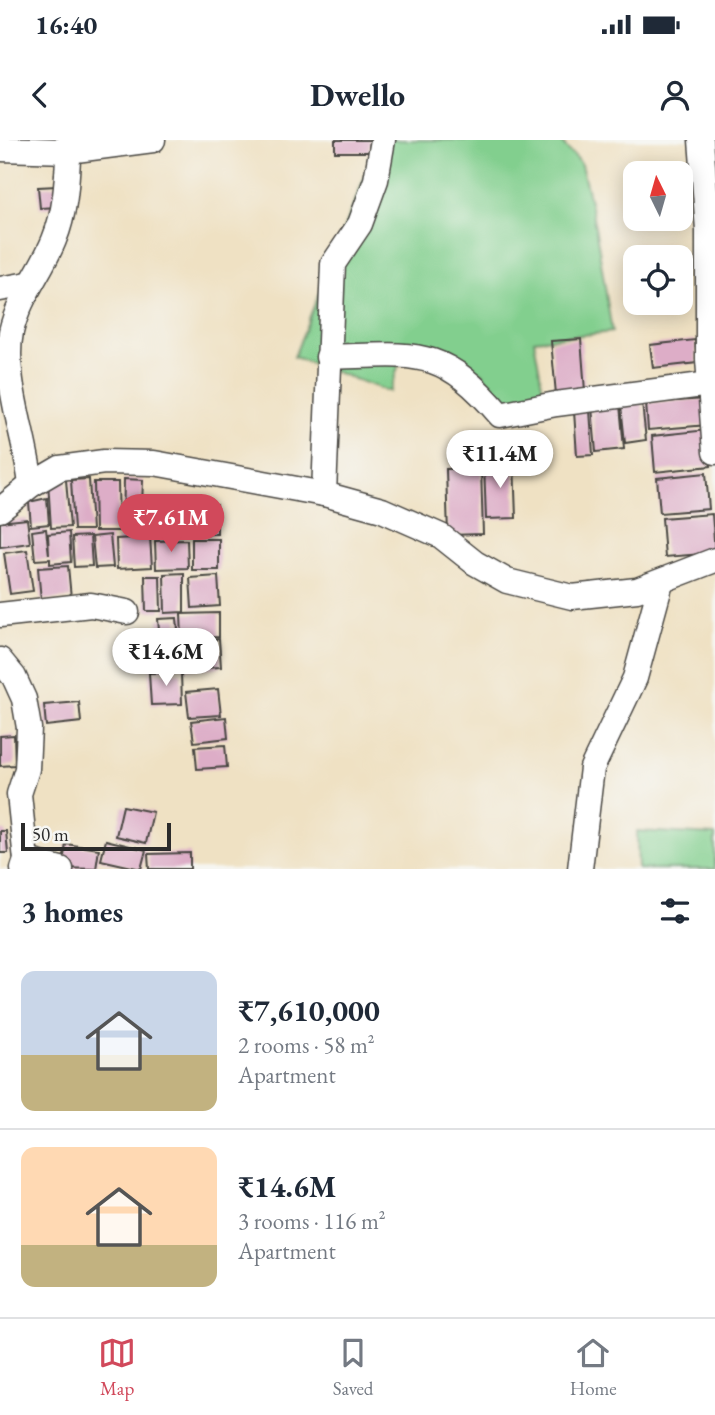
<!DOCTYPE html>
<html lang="en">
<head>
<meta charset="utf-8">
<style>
	body { margin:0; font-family:"EB Garamond",serif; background:#f2f2f3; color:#1f2937; height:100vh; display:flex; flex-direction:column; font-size:26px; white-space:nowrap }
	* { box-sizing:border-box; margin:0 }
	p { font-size:23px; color:#747a83 }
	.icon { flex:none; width:38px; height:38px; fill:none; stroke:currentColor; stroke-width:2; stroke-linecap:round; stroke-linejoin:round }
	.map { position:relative; height:729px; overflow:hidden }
	.details { display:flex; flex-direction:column; background:#fff; flex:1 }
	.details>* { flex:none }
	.needle { width:46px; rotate:355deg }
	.buttons { position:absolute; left:623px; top:21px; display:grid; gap:14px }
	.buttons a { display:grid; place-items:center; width:70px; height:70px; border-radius:14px; background:#fff; box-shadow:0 4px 18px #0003; font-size:35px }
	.scale { position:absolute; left:21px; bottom:18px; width:150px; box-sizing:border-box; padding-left:7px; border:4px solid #2b2b2b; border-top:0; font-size:19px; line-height:24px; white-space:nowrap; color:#2b2b2b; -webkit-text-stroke:5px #f6f6f2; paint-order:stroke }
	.price { position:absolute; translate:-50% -60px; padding:0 16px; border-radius:24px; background:#fff; color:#222; font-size:23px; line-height:46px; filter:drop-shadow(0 2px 4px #0008) }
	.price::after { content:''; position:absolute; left:50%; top:42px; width:21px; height:16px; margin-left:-10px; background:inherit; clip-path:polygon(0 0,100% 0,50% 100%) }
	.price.on { background:#d1495b; color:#fff }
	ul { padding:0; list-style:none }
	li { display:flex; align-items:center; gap:21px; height:175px; padding:0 21px }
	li+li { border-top:2px solid #e0e1e3 }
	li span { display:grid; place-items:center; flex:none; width:196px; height:140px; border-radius:14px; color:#555 }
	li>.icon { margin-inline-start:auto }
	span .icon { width:84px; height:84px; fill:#fffc; stroke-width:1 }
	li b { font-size:30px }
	h2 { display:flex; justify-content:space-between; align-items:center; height:84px; padding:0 21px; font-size:30px }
	.status { display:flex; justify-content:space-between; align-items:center; height:49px; padding:0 35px; background:#fff; direction:ltr }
	.status svg { height:19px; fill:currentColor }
	header { display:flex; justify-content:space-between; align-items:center; height:91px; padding:0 21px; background:#fff; font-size:32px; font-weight:700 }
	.tabs { display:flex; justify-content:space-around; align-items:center; height:98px; border-top:2px solid #e0e1e3; background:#fff; font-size:19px; color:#747a83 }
	.tabs a { display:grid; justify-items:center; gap:4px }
	.tabs .on { color:#d1495b }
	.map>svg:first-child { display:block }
</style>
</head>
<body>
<div class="status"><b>16:40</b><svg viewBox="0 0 49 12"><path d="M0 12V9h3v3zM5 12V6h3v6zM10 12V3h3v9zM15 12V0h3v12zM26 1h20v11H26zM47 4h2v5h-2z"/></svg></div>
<header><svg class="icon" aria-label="back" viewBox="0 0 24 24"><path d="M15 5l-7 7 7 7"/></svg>Dwello<svg class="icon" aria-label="person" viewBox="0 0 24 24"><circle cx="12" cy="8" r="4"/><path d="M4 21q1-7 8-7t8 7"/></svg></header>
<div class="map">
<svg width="715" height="729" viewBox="0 0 715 729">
	<rect width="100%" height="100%" fill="#f6f6f2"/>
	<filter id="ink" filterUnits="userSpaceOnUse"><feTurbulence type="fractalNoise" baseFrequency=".0143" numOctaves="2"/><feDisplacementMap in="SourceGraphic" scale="14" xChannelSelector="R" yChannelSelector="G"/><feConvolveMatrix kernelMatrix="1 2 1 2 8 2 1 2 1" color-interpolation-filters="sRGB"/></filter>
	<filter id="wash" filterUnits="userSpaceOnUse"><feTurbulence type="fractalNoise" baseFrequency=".00686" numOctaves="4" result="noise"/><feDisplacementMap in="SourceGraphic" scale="28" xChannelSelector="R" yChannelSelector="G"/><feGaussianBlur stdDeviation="1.57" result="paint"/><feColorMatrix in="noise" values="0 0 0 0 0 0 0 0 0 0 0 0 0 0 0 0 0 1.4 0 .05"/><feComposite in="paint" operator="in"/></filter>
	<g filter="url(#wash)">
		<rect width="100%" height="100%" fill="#efe1c3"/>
		<g fill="#82cf8e" stroke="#567d5c" stroke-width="2">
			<path d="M379,0H562C564,12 578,14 581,25C596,80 603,136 612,192L534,200L545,262L491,260L484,234L404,208L390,252L294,217Z"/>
			<polygon points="637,691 715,695 715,729 638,729"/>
		</g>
		<g id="blocks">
			<g fill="#ddadc7">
				<polygon points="335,0 370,0 369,12 335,12"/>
				<polygon points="57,46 59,67 40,68 38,47"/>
				<polygon points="581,199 585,251 556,254 551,201"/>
				<polygon points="695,200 697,223 653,228 650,205"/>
				<polygon points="706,259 708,285 648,290 646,263"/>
				<polygon points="642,263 646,300 625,303 621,265"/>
				<polygon points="620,265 624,309 596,312 592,267"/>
				<polygon points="590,270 593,315 577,316 574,271"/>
				<polygon points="707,290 711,326 655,332 652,296"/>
				<polygon points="514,321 516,378 486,379 484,323"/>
				<polygon points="481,328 483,394 448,395 446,329"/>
				<polygon points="706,333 709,369 660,373 657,338"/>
				<polygon points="89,339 92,390 74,390 71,340"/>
				<polygon points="124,339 143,340 141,391 123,391"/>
				<polygon points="66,340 70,387 51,388 48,341"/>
				<polygon points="94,342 118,342 119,391 95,391"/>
				<polygon points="47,358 49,384 31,386 29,362"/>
				<polygon points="170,364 192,365 192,391 169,390"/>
				<polygon points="198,364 217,365 217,394 197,394"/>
				<polygon points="712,374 715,413 665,417 662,378"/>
				<polygon points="27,379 30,403 0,407 0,382"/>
				<polygon points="46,389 49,415 48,394 69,392 71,422 50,424 50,419 35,420 32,391"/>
				<polygon points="110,395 113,427 95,428 92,397"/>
				<polygon points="90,396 92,426 74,427 72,397"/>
				<polygon points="150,397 152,427 117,429 116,399"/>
				<rect x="192" y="399" width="27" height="31"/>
				<polygon points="187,400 188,428 156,429 155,401"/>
				<polygon points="27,410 33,451 10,454 4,413"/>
				<polygon points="68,426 71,458 41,460 38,428"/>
				<polygon points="184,433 184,472 165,473 164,434"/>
				<polygon points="145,436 160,436 161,471 146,471"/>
				<polygon points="218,436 220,466 192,468 190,438"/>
				<polygon points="219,473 219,497 182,498 181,474"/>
				<polygon points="177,478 179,501 160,502 158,479"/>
				<polygon points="219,499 221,527 183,529 181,502"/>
				<polygon points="175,504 178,528 150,530 147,507"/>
				<polygon points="181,532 182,564 151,565 149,533"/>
				<polygon points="218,549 221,575 189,577 186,552"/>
				<polygon points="79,562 81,582 46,586 44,565"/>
				<polygon points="226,577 228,598 194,602 191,581"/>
				<polygon points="14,595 15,625 0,626 0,596"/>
				<polygon points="225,605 227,627 197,629 195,607"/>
				<polygon points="123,666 153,672 146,703 116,696"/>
				<polygon points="0,691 6,691 8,713 0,713"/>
				<polygon points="106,700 146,710 141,729 101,720"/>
				<polygon points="66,704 99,709 96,729 62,728"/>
				<polygon points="190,713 190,729 149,729 148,714"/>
			</g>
		</g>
	</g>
	<g filter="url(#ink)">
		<use href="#blocks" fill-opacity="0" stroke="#484642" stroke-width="2"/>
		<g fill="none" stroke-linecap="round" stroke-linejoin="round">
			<defs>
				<g id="street">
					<polyline points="701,0 708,90 708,219 715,312"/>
					<polyline points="0,9 68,11 153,0"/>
					<polyline points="0,149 28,144"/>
					<path d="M328,217C414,215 440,204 500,275L556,264L710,244"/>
					<path d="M31,345C26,298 2,237 11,192C19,157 41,132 54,100C67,69 67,34 69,0"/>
					<polyline points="324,354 333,124 360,84 376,40 383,0"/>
					<polyline points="0,370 31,345 60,328 104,322 154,323 324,354 382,370 441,396 475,423 507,441 572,457 637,450 715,420"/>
					<polyline points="0,475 91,465 127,472"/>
					<polyline points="0,520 14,537 24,559 29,588 27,629 19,654 26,720 23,729"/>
					<polyline points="26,720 61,729"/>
					<polyline points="580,729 592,628 635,538 661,443"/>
				</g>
			</defs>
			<use href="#street" stroke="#484642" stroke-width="27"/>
			<use href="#street" stroke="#fff" stroke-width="24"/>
		</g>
	</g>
</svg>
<div class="buttons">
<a><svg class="needle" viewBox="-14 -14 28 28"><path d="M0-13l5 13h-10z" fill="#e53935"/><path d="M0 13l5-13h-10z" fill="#747a83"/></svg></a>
<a><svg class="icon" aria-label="locate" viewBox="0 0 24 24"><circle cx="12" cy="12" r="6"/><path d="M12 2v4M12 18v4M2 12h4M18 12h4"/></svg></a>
</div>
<div class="scale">50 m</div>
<b class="price" style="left:500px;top:350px">₹11.4M</b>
<b class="price on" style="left:171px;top:414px">₹7.61M</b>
<b class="price" style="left:166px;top:548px">₹14.6M</b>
</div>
<section class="details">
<h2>3 homes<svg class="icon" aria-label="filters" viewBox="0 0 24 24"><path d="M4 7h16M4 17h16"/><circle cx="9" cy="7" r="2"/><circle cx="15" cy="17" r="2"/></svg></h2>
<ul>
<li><span style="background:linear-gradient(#c9d6e8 60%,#c2b280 0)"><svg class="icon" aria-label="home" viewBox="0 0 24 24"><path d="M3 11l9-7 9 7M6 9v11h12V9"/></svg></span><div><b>₹7,610,000</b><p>2 rooms · 58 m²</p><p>Apartment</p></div></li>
<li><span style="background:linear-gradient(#ffd9b3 70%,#c2b280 0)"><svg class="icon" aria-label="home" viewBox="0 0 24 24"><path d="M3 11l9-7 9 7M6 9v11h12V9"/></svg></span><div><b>₹14.6M</b><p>3 rooms · 116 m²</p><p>Apartment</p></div></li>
</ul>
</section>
<nav class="tabs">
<a class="on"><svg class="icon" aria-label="map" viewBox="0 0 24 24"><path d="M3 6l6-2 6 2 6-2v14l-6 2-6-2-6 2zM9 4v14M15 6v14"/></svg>Map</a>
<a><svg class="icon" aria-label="saved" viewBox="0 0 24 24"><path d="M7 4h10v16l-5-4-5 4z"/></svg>Saved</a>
<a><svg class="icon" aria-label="home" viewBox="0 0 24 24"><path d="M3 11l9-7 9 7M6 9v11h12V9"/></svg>Home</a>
</nav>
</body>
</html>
